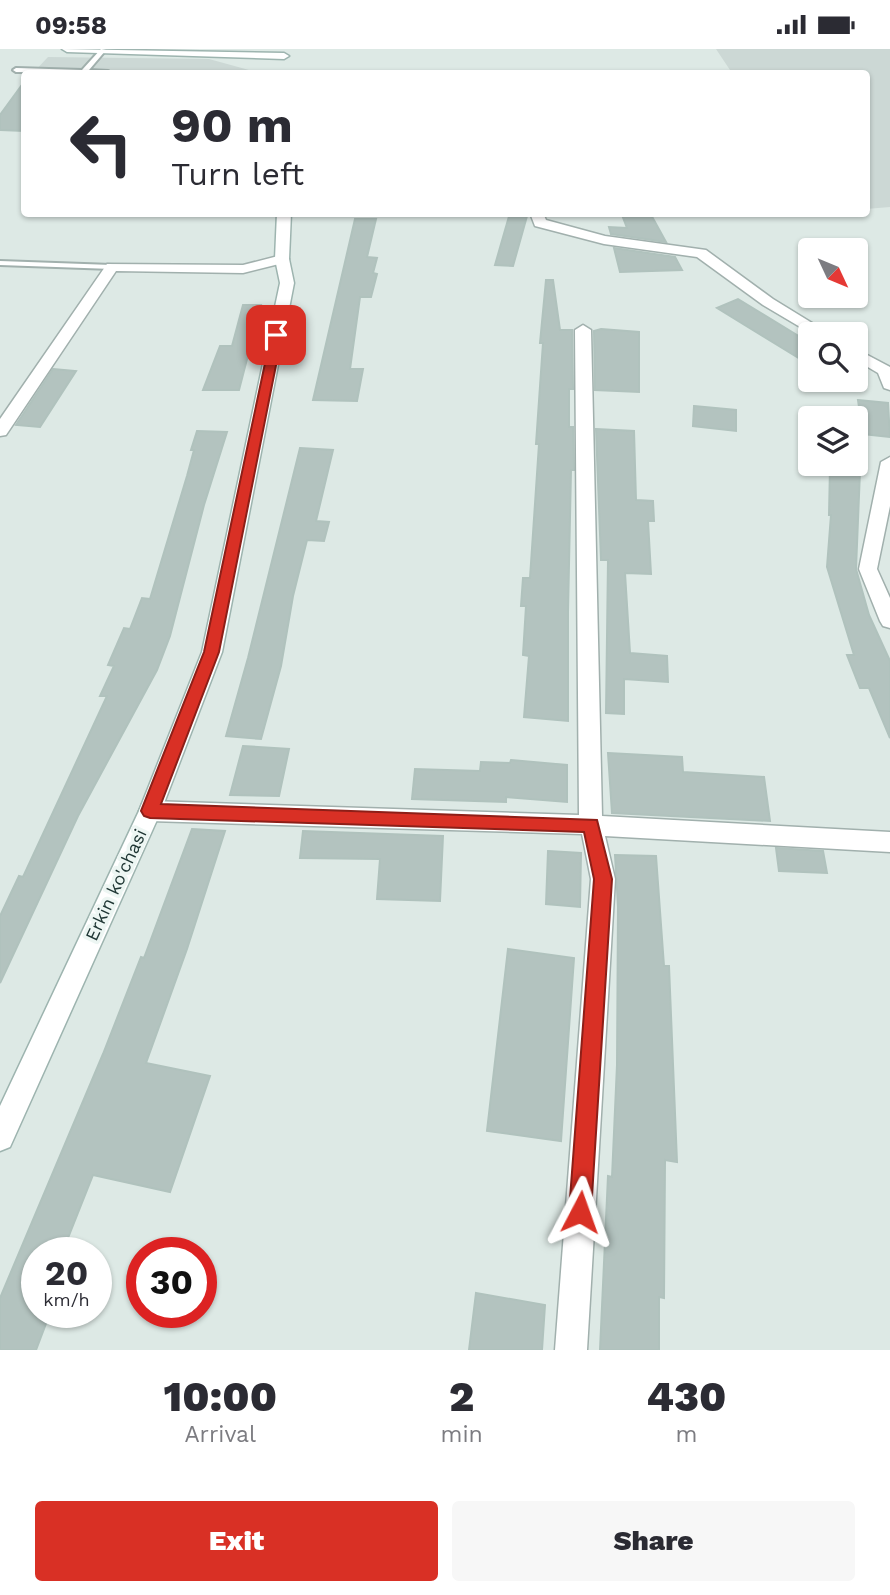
<!DOCTYPE html>
<html lang="en">
<head>
<meta charset="utf-8">
<style>
  body { margin:0; font-family:"Work Sans",sans-serif; background:#f7f7f7; color:#2b2b33; height:100vh; display:flex; flex-direction:column; font-size:26px; white-space:nowrap }
  * { box-sizing:border-box; margin:0 }
  p { font-size:23px; color:#7c7c81 }
  .icon { flex:none; width:38px; height:38px; fill:none; stroke:currentColor; stroke-width:2; stroke-linecap:round; stroke-linejoin:round }
  .map { position:relative; height:1301px; overflow:hidden }
  .sheet { display:flex; flex-direction:column; background:#fff; flex:1 }
  .sheet>* { flex:none }
  .banner { position:absolute; left:21px; top:21px; width:849px; height:147px; border-radius:7px; box-shadow:0 2px 5px #0004; background:#fff; color:#2b2b33; overflow:hidden }
  .needle { width:46px; rotate:134deg }
  .controls { position:absolute; left:798px; top:189px; display:grid; gap:14px }
  .controls a { display:grid; place-items:center; width:70px; height:70px; border-radius:7px; background:#fff; box-shadow:0 2px 5px #0004; font-size:35px }
  .speed { position:absolute; left:21px; top:1188px; display:flex; gap:14px; font-size:35px; font-weight:700; text-align:center }
  .speed>* { display:grid; place-content:center; width:91px; height:91px; border-radius:50%; background:#fff; box-shadow:0 2px 5px #0004; line-height:1 }
  .speed small { font-size:18px; font-weight:400 }
  .speed .limit { border:10px solid #d22; background:#fff; color:#111 }
  .pin { position:absolute; display:grid; place-items:center; width:60px; height:60px; color:#fff; margin:-30px; border-radius:14px; box-shadow:0 4px 10px #0006 }
  .me { position:absolute; width:77px; margin:-38px; rotate:4deg; stroke-linejoin:round; filter:drop-shadow(0 0 5px #0008) }
  .turn { display:flex; align-items:center; gap:24px; height:147px; padding:0 35px; font-size:32px }
  .turn .icon { width:91px; height:91px; stroke-width:2.5 }
  .turn b { display:block; font-size:49px; line-height:60px }
  .eta { display:flex; justify-content:space-evenly; align-items:center; height:119px; text-align:center }
  .eta b { font-size:42px; font-weight:800; line-height:49px }
  .primary-button { display:flex; gap:14px; margin-top:auto; padding:14px 35px }
  .primary-button a { flex:1; height:80px; border-radius:7px; background:#d93025; color:#fff; font-size:28px; font-weight:800; line-height:80px; text-align:center }
  .primary-button a+a { background:#f7f7f7; color:#2b2b33 }
  .status { display:flex; justify-content:space-between; align-items:center; height:49px; padding:0 35px; background:#fff; direction:ltr }
  .status svg { height:19px; fill:currentColor }
  .map>svg:first-child { display:block }
</style>
</head>
<body>
<div class="status"><b>09:58</b><svg viewBox="0 0 49 12"><path d="M0 12V9h3v3zM5 12V6h3v6zM10 12V3h3v9zM15 12V0h3v12zM26 1h20v11H26zM47 4h2v5h-2z"/></svg></div>
<div class="map">
<svg width="890" height="1301" viewBox="0 0 890 1301">
  <rect width="100%" height="100%" fill="#dde9e5"/>
  <path fill="#ccd8d5" d="M716,0h174v158l-24,2v-136h-134z
    M48,8l161,2 40,11 -2,3h-214z"/>
  <path fill="#b3c3bf" stroke="#b0c2bd" stroke-width="2" d="M24,33v49l-24,-1v-15z
    M510,164l17,3 -14,50 -18,-1z
    M650,164l16,29 -55,-8 -2,-7 18,1 -5,-13z
    M355,170h21l-9,38 10,1 -4,15 4,1 -6,23h-11l-10,72h13l-6,32 -44,-1z
    M614,199l61,9 7,13 -62,2z
    M546,231h7l7,50h12l1,59h-4v38h4l1,43h-3l-3,142v109l-44,-4 5,-61 -6,-1 3,-49h-5l2,-28h7l9,-134h-3l7,-101h-3z
    M738,250l72,44v22l-93,-57z
    M243,256h18l-22,85h-36l17,-44h12z
    M601,280l38,3v60l-44,-2 -1,-59z
    M53,320l23,2 -36,56 -24,-2z
    M858,351l30,3 2,34 -27,-3z
    M694,357l42,4v21l-43,-5z
    M596,380l38,2 2,69 17,1 1,20h-6l3,53 -26,-1 5,80 37,3 1,26 -44,-3v35l-18,-1 2,-153h-7z
    M197,382l30,1 -23,73 -34,131 -13,34 -79,146 -78,167v-67l19,-40 4,1 84,-181h-7l14,-30 -6,-1 16,-37 6,1 12,-31 8,1 37,-123 7,-26h-3z
    M300,399l33,2 -17,71 13,1 -5,19 -17,-1 -14,56 -12,70 -20,73 -35,-3 22,-78z
    M830,418l30,4 -4,98 13,46 21,46v77l-21,-50h-9l-13,-33h7l-27,-88 4,-52h-2z
    M243,697l46,3 -10,47 -49,-1z
    M608,704l74,4 1,15 81,5 6,44 -158,-8z
    M511,711l56,5v37l-61,-5v5l-94,-3 3,-30 65,2 1,-9 29,1z
    M192,780l33,2 -38,118 -41,114 64,13 -40,116 -77,-17 -31,78h-25v60h13l-14,37h-36v-52l103,-244 38,-97 3,1z
    M303,782l140,5 -3,65 -63,-2 3,-40 -80,-1z
    M776,799l47,3 4,22 -48,-2z
    M548,802l33,2 -1,54 -34,-3z
    M615,806l41,1 8,110h5l8,196 -12,-2 -1,138 -5,-1v53h-59l8,-174 4,1 5,-112 1,-158z
    M508,900l66,9 -13,183 -74,-10z
    M476,1244l69,12 -3,45h-73z"/>
  <g fill="none" stroke-linecap="round" stroke-linejoin="round">
    <defs>
      <path id="lane" d="M101,0l5,1 -17,20 19,1 3,2 -95,-1 -3,-2 3,-2 66,2z
        M0,212l112,4 4,2 -4,2 -112,-4z"/>
      <path id="street" d="M530,164h13l3,7 59,16 101,14 67,49 57,35h-18l-49,-29 -66,-48 -93,-13 -69,-18z
        M282,206l7,4 -2,3 -44,11 -127,-2 -110,164 -6,1v-17l107,-155 136,1z
        M583,276l8,5 11,486 288,16v20l-285,-16 10,43 -28,471h-32l36,-471 -9,-45 -432,-13 -8,-3 -3,-7 3,-7 8,-3 429,14 -4,-485z
        M856,300l34,18v23l-6,-2 -6,-15 -22,-13z
        M890,408v49l-13,63 13,29v30l-7,-2 -3,-5 -21,-52 22,-107z"/>
      <path id="secondary" d="M62,0l222,4 5,3 -5,3 -217,-7z
        M277,164h14l-2,46 5,24 -72,369 -61,159 -151,336 -10,4v-45l139,-295 63,-159 78,-369 -5,-24z"/>
    </defs>
    <use href="#lane" stroke="#a1b0ad" stroke-width="4"/>
    <use href="#street" stroke="#a1b0ad" stroke-width="3"/>
    <use href="#secondary" stroke="#9db4af" stroke-width="3"/>
    <use href="#lane" fill="#fff" fill-rule="evenodd"/>
    <use href="#street" fill="#fff" fill-rule="evenodd"/>
    <use href="#secondary" fill="#fff" fill-rule="evenodd"/>
  </g>
  <path fill="#d93025" stroke="#8d1f18" stroke-width="2" d="M276,283l6,3 -63,317 -58,152 436,16 15,59 -21,333 -3,7 -8,4 -8,-4 -3,-7 25,-333 -10,-47 -434,-14 -6,-2 -3,-5 63,-159 67,-317z"/>
  <g text-anchor="middle" stroke-width="7" stroke-linejoin="round" paint-order="stroke">
    <g font-size="18" fill="#203735" stroke="#edf6f3">
      <text transform="translate(116 836) rotate(-65)" y="6">Erkin ko'chasi</text>
    </g>
  </g>
</svg>
<div class="controls">
<a><svg class="needle" viewBox="-14 -14 28 28"><path d="M0-13l5 13h-10z" fill="#e53935"/><path d="M0 13l5-13h-10z" fill="#7c7c81"/></svg></a>
<a><svg class="icon" aria-label="search" viewBox="0 0 24 24"><circle cx="10" cy="10" r="6"/><path d="M15 15l6 6"/></svg></a>
<a><svg class="icon" aria-label="layers" viewBox="0 0 24 24"><path d="M12 4l9 5-9 5-9-5zM3 14l9 5 9-5"/></svg></a>
</div>
<div class="speed"><div>20<small>km/h</small></div><div class="limit">30</div></div>
<div class="pin" style="left:276px;top:286px;background:#d93025"><svg class="icon" aria-label="arrive" viewBox="0 0 24 24"><path d="M6 21V4h12l-3 4 3 4H6"/></svg></div>
<svg class="me" style="left:580px;top:1163px" viewBox="-20 -20 40 40"><path d="M0-17L14 15 0 8-14 15z" fill="#d93025" stroke="#fff" stroke-width="4"/></svg>
<div class="banner">
<div class="turn"><svg class="icon" aria-label="left" viewBox="0 0 24 24"><path d="M17 20v-9H6M10 6l-5 5 5 5"/></svg><div><b>90 m</b>Turn left</div></div>
</div>
</div>
<section class="sheet">
<div class="eta">
<div><b>10:00</b><p>Arrival</p></div>
<div><b>2</b><p>min</p></div>
<div><b>430</b><p>m</p></div>
</div>
<div class="primary-button"><a>Exit</a><a>Share</a></div>
</section>
</body>
</html>
